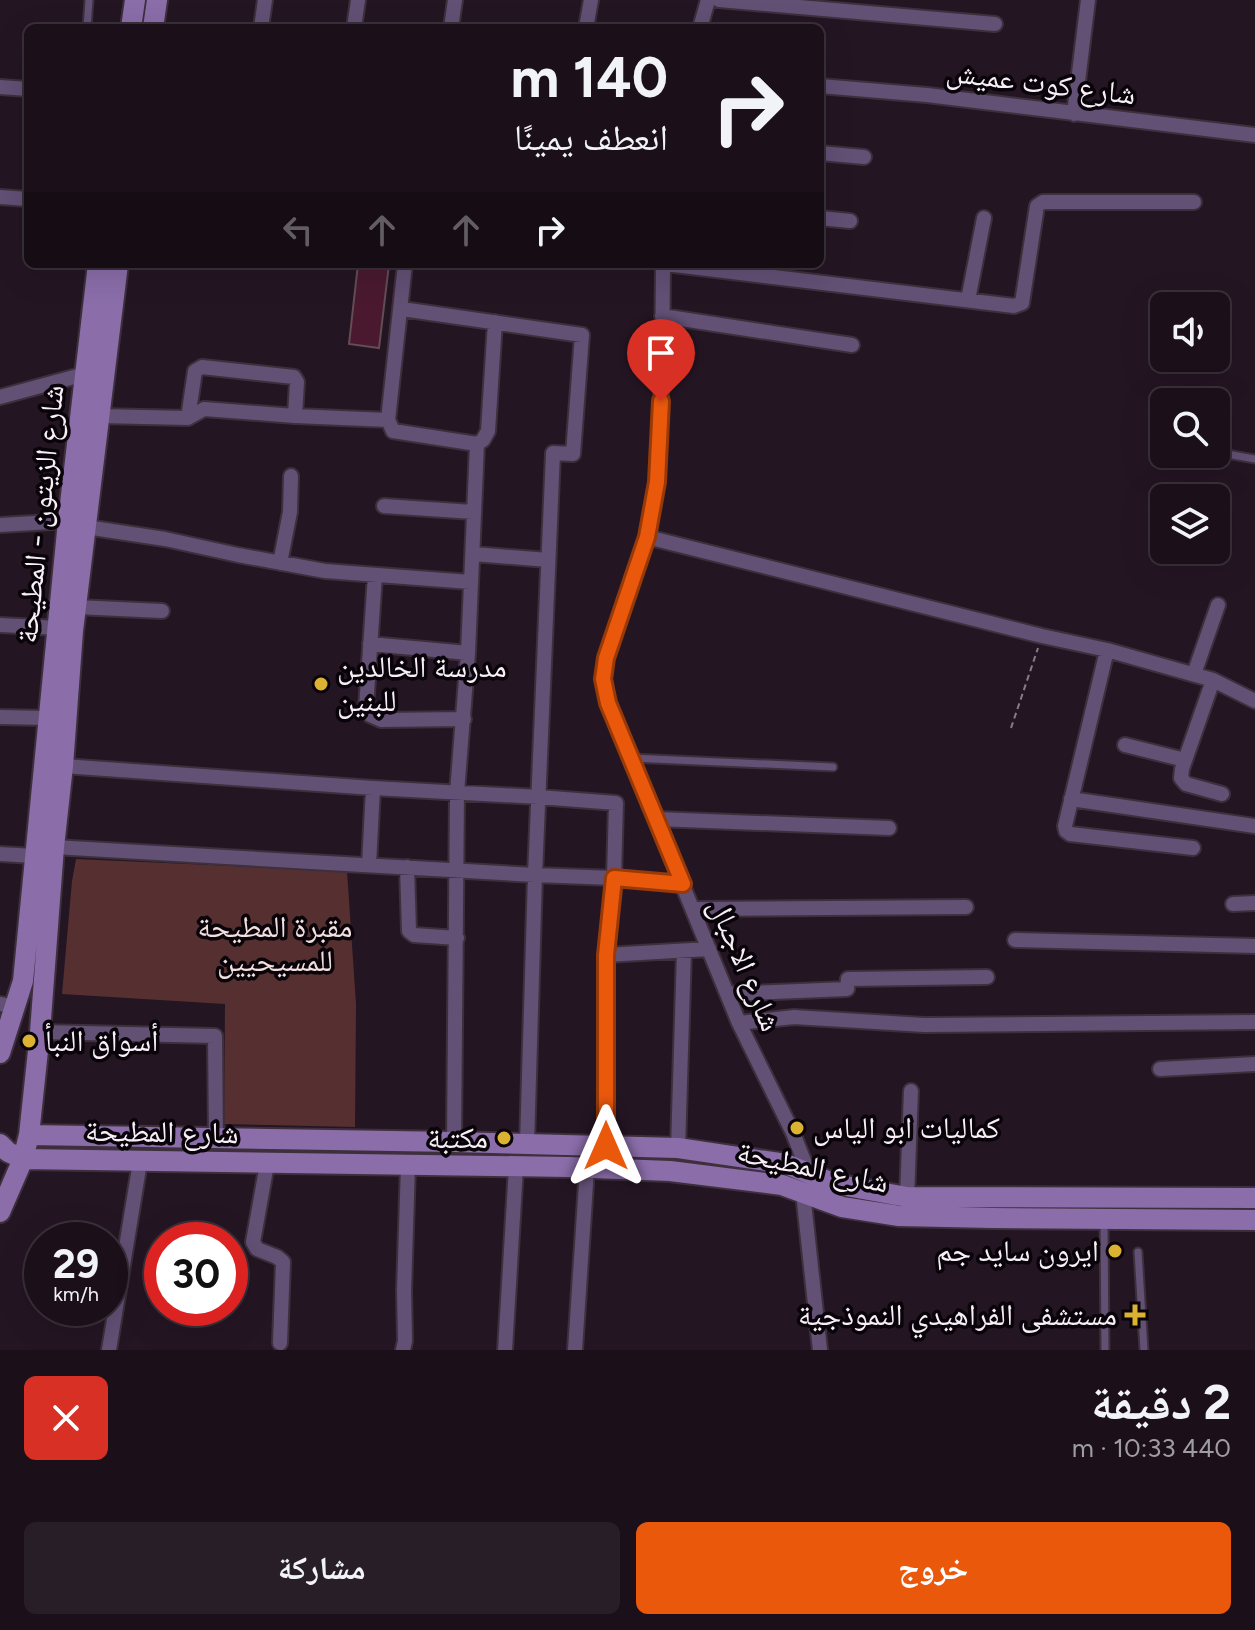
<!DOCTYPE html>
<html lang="ar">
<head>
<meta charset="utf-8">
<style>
  body { margin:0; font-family:Figtree,"Noto Naskh Arabic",sans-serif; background:#281e27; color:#f1f3f6; direction:rtl; height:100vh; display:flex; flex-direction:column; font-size:30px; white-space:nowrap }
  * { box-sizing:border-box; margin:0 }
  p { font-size:26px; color:#a09da2 }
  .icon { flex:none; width:44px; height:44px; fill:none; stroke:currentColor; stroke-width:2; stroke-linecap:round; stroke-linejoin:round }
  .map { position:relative; height:1350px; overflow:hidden; direction:ltr }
  .drawer { display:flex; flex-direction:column; background:#1b101a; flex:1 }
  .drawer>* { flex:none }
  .top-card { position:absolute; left:24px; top:24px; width:800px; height:244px; border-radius:12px; box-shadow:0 8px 32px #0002,0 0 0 2px #393039; direction:rtl; background:#1b101a; color:#f1f3f6; overflow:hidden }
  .fabs { position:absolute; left:1150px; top:292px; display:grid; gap:16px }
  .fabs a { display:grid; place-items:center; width:80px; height:80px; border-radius:12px; background:#1b101a; box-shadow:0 8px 32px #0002,0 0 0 2px #393039; font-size:40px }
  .speed { position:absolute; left:24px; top:1222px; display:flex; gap:16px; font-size:40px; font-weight:700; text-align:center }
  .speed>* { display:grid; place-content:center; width:104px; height:104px; border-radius:50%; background:#1b101a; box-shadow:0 8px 32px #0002,0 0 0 2px #393039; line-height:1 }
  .speed small { font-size:20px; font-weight:400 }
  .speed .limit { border:12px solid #d22; background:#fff; color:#111 }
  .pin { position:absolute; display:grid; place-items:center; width:68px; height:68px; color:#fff; margin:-82px -34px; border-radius:50% 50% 50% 0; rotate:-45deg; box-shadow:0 0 8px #0007 }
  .pin .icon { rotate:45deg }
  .me { position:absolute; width:88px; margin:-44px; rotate:0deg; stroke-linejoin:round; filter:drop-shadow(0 0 6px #0008) }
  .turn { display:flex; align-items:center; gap:28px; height:168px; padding:0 24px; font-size:36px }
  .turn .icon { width:104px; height:104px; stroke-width:2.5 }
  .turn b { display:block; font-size:56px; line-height:68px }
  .lanes { display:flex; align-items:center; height:76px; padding:0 24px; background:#0003; justify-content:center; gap:40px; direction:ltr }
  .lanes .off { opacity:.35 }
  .round { display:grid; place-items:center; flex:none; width:84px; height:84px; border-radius:12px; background:#281e27 }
  .summary { display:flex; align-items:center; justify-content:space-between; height:136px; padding:0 24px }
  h1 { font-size:48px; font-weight:700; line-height:60px }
  .button { display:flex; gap:16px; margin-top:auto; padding:16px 24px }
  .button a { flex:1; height:92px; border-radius:12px; background:#ea580c; color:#fff; font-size:32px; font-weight:700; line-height:92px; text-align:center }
  .button a+a { background:#281e27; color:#f1f3f6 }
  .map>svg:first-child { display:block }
</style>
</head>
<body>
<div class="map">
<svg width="1255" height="1350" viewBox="0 0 1255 1350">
  <rect width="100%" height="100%" fill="#241522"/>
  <path fill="#563031" d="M76,859l271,12 9,133 -1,123 -131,-3 1,-120 -163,-10 10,-113z"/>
  <path fill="#4a1930" stroke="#634d55" stroke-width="2" d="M358,264h31l-10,84 -30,-4z"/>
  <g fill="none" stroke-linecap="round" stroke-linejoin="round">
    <defs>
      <path id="lane" d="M87,28l2,-28
        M1216,452l39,7
        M631,758l202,9
        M1104,1221l1,129
        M1138,1252l6,98"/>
      <path id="street" d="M719,0l276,24
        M261,28l4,-28
        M354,28l4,-28
        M451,28l4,-28
        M586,28l5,-28
        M700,28l8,-28
        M820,86l107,9 328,40
        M0,87l28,2
        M1074,114l14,-114
        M820,153l44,4
        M0,197l28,2
        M820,218l30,3
        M405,264l-17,156 5,11 84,13
        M663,264l-1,110 -5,108 -10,55 -41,121 -3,21 5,24 131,320 54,110 15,38
        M666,264l348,42 8,-3 15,-97 6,-4h151
        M968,300l16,-82
        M402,309l180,26 -9,119 -20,-1 -18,422 -8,269
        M662,316l190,29
        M0,397l85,-23
        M99,416l89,2 16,-9 91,7 93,4
        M188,418l7,-47 7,-4 92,10 3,5 -2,34
        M384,506l89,6
        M0,525l68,-4
        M86,527l79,12 73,16 87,16 145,11
        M647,537l395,99 65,14 106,30 42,21
        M473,554l75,6
        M280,563l10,-51 1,-36
        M375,575l-9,133 4,7 11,5 83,-1
        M76,607l86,4
        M0,625l58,3
        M370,644l98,9
        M1107,650l-42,176 1,5 4,3 123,14
        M1194,674l24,-69
        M1213,680l-31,89 -1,9 5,6 36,10
        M0,717l48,1
        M1125,745l60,15
        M63,766l310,22 166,9 77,6 -2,75 -8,77v191
        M1071,799l184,27
        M657,819l232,9
        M54,847l481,28 79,3 69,6
        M0,854l34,2
        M369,865l4,-77
        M407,867l2,64 5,4 43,3
        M1233,904l22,-1
        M694,909l272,-2
        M1015,940l240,6
        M606,955l103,-6
        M728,994l119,-5 1,-10 139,-2
        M0,1004l16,3
        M739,1023l55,-6 130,8 331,-3
        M40,1032l175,4 1,103
        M1160,1069l95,-5
        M454,1142l3,-349 11,-140 9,-209 6,-4 5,-9 7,-109
        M678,1148l6,-197
        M267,1164l-14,78 4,7 20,8 6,5 -3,81
        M803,1193l17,157
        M907,1197l4,-106
        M109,1350l31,-188
        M403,1350l2,-9 -1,-51 4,-125
        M505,1350l11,-183
        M575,1350l12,-182"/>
      <path id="secondary" d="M131,28l4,-28
        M153,28l4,-28
        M0,1053l23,-72 45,-460 30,-257
        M29,1135l425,7 224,6 108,16 49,20 72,13 348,1
        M0,1144l8,8 15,7 545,8 102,4 112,14 60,22 57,9 92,2 264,2
        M0,1212l23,-53 6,-24 11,-103 14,-185 9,-81 10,-135 45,-367"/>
    </defs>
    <use href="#lane" stroke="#3d2f3c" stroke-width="11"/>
    <use href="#street" stroke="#3d2f3c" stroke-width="18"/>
    <use href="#secondary" stroke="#3d2f3c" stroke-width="24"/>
    <path stroke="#887b86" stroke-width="2" stroke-dasharray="6 4" stroke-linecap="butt" d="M1011,728l27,-80"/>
    <use href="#lane" stroke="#625075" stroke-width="7"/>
    <use href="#street" stroke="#625075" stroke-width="14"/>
    <use href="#secondary" stroke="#8a6da9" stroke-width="20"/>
  </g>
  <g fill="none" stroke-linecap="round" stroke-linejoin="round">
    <defs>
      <path id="route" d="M606,1146v-191l8,-77 69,6 -75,-181 -5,-24 3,-21 41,-121 10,-55 4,-81"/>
    </defs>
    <use href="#route" stroke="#983908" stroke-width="20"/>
    <use href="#route" stroke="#ea580c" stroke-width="14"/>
  </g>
  <g fill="#dcb233" stroke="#090409" stroke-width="3">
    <circle cx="321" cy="684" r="8"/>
    <circle cx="29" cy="1041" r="8"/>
    <circle cx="797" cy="1128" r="8"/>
    <circle cx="504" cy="1138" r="8"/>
    <circle cx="1115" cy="1251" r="8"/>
    <path d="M1131 1303h8v8h8v8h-8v8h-8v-8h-8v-8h8z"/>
  </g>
  <g text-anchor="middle" stroke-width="7" stroke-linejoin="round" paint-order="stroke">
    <g font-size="30" fill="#f8eef7" stroke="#090409">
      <text transform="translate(1041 83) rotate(7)" y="10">شارع كوت عميش</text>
      <text transform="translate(40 514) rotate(-84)" y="10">شارع الزيتون - المطيحة</text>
      <text transform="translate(745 965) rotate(67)" y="10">شارع الاجبال</text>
      <text transform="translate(162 1132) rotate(1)" y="10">شارع المطيحة</text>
      <text transform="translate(813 1167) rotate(12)" y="10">شارع المطيحة</text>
    </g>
    <g font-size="30" fill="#f8eef7" stroke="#090409" text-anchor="start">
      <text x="337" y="677">مدرسة الخالدين<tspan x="337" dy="34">للبنين</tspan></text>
      <text x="45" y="1051">أسواق النبأ</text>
      <text x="813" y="1138">كماليات ابو الياس</text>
      <text x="488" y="1148" text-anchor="end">مكتبة</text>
      <text x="1099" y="1261" text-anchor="end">ايرون سايد جم</text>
      <text x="1117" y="1325" text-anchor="end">مستشفى الفراهيدي النموذجية</text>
    </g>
    <g font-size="30" fill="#f3dfdf" stroke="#090409">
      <text x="275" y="937">مقبرة المطيحة<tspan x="275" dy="34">للمسيحيين</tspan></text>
    </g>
  </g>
</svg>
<div class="fabs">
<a><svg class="icon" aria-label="sound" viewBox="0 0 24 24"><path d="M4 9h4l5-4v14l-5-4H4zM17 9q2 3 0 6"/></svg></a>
<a><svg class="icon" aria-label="search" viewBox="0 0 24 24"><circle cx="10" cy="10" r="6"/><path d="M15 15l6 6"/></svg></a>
<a><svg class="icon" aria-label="layers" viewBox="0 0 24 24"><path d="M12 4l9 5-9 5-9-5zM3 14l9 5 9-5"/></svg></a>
</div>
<div class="speed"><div>29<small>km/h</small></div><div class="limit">30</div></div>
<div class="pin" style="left:661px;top:401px;background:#d93025"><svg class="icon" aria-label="arrive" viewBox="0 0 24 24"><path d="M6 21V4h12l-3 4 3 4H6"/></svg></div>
<svg class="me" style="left:606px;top:1146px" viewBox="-20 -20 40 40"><path d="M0-17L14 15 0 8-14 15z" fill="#ea580c" stroke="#fff" stroke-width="4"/></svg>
<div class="top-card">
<div class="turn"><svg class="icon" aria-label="right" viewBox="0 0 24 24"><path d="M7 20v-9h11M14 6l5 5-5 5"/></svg><div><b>140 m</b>انعطف يمينًا</div></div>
<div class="lanes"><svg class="icon off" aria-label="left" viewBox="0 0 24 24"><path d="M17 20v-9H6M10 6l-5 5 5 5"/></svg><svg class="icon off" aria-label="ahead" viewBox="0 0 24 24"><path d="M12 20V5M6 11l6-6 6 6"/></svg><svg class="icon off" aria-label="ahead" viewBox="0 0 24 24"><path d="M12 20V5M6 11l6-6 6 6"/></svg><svg class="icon" aria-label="right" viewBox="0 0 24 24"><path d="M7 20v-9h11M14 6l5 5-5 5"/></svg></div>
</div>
</div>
<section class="drawer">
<div class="summary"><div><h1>2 دقيقة</h1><p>440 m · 10:33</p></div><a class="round" style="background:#d93025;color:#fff"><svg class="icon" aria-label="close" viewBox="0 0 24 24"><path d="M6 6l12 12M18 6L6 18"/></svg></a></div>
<div class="button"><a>خروج</a><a>مشاركة</a></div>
</section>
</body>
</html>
